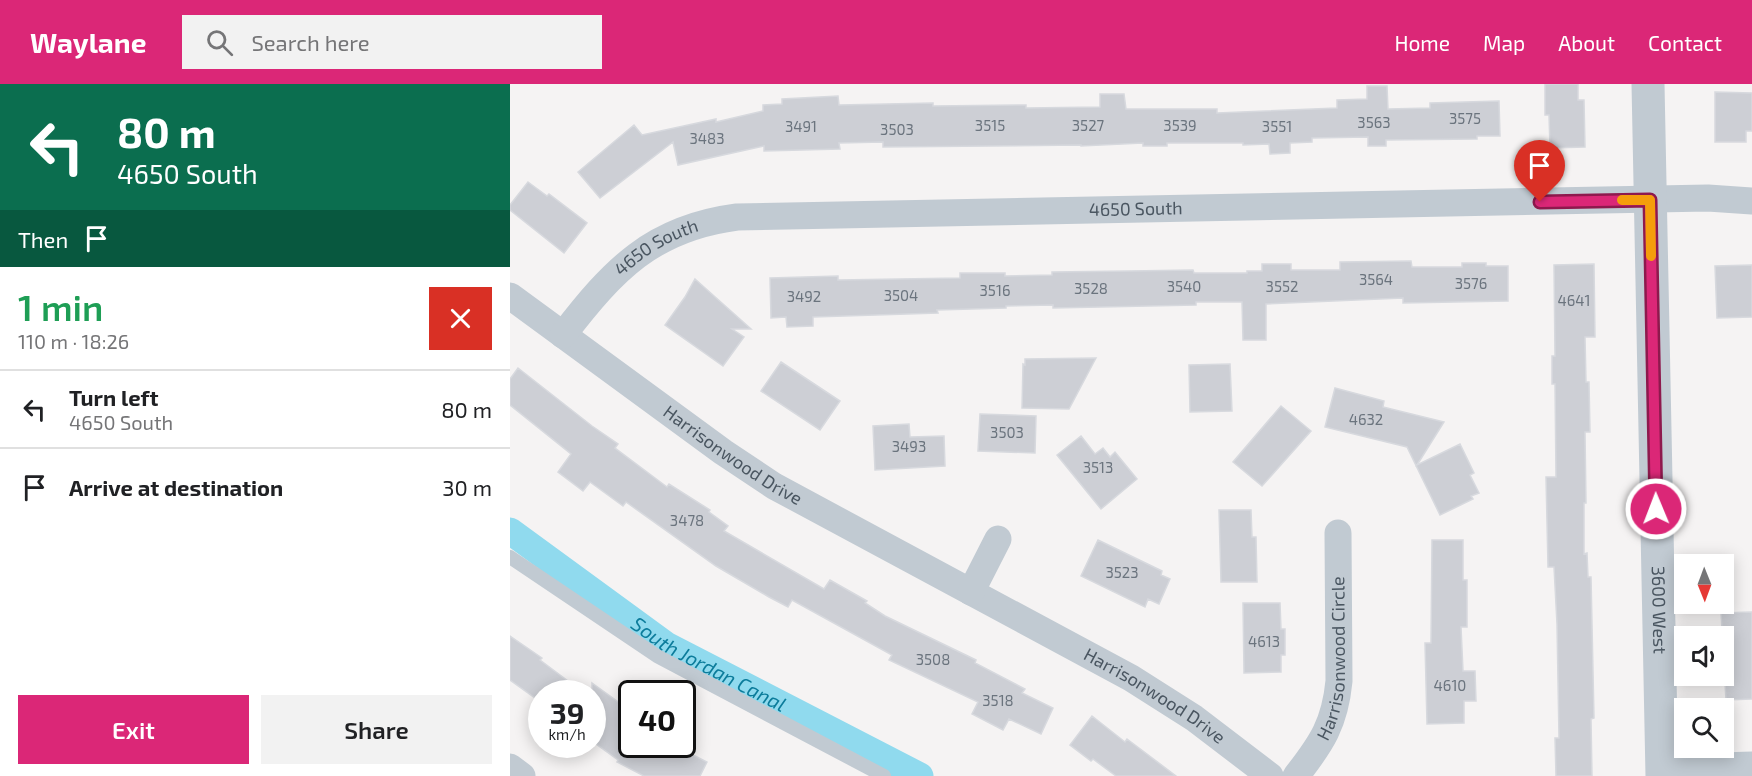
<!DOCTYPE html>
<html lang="en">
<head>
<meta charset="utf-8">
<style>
  body { margin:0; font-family:"Exo 2",sans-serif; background:#f2f2f2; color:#202124; height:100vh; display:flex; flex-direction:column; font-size:22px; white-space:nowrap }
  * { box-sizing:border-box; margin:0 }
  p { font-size:20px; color:#757577 }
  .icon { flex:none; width:33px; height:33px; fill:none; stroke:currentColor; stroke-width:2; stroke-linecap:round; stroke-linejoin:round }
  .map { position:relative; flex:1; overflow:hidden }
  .side { display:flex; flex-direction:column; background:#fff; width:510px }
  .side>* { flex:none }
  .guide { background:#0b6e4f; color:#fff; overflow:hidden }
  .needle { width:39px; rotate:179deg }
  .tools { position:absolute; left:1164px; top:470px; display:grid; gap:12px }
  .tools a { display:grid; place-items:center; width:60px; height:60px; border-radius:0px; background:#fff; box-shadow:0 3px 15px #0003; font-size:30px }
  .speed { position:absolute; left:18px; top:596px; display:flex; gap:12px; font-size:30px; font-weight:700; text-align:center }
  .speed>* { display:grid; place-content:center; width:78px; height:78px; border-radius:50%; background:#fff; box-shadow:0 3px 15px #0003; line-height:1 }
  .speed small { font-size:15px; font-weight:400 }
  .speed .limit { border:3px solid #111; border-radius:9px; background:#fff; color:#111 }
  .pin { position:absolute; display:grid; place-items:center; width:51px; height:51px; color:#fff; margin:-62px -26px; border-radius:50% 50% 50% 0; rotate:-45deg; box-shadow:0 0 6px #0007 }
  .pin .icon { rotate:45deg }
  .me { position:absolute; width:66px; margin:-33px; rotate:359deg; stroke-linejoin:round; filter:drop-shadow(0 0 4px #0008) }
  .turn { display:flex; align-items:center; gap:21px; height:126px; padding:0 18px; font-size:27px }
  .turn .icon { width:78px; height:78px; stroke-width:2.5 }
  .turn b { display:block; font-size:42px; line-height:51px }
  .then { display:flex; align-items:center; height:57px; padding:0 18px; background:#0003; gap:12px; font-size:22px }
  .round { display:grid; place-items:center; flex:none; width:63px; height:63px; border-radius:0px; background:#f2f2f2 }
  .headline { display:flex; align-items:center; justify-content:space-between; height:102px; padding:0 18px }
  h1 { font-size:36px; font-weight:600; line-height:45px; color:#1e9e55 }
  .primary-button { display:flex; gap:12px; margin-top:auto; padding:12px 18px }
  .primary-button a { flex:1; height:69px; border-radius:0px; background:#db2777; color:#fff; font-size:24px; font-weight:600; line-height:69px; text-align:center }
  .primary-button a+a { background:#f2f2f2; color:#202124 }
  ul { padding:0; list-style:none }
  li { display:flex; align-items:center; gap:18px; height:78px; padding:0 18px; border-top:2px solid #e0e0e0 }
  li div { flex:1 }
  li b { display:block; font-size:22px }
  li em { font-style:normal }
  header { display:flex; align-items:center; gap:36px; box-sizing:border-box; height:84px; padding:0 30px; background:#db2777; color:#fff }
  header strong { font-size:28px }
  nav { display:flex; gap:33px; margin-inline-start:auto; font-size:21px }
  .search { width:420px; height:54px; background:#f2f2f2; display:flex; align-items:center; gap:15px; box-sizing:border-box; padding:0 21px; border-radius:0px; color:#757577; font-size:22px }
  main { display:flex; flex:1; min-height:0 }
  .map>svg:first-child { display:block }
</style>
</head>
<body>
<header>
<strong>Waylane</strong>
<div class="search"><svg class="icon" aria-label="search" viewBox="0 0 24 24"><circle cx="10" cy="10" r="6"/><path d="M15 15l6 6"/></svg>Search here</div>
<nav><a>Home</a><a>Map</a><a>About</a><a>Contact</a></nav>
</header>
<main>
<section class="side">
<div class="guide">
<div class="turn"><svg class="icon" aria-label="left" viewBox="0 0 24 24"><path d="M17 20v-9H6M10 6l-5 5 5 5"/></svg><div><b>80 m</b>4650 South</div></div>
<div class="then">Then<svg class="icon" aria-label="arrive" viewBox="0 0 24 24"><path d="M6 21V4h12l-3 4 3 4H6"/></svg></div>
</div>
<div class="headline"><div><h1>1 min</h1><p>110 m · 18:26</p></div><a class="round" style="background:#d93025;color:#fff"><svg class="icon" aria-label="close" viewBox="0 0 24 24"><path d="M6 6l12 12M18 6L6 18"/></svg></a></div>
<ul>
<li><svg class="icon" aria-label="left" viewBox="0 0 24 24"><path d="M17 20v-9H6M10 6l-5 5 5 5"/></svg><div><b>Turn left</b><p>4650 South</p></div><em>80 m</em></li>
<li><svg class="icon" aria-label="arrive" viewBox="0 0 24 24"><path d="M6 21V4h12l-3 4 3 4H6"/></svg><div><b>Arrive at destination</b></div><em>30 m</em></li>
</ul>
<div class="primary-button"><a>Exit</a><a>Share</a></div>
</section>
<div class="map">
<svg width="1242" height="692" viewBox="0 0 1242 692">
  <rect width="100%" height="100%" fill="#f5f3f3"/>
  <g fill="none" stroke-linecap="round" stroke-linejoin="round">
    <path stroke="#90daee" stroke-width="27" id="s1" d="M0,447l156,114 254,131"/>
  </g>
  <path fill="#cdcfd5" stroke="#d7d9de" stroke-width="1.5" d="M1035,0h33v16h6l1,47 -35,1 -1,-33h-4z
    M857,2h20l1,23 42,-1v-5l69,-2 1,35h-23v3l-91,1v6h-18v-9l-56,1v4l-22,1v10l-20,1 -1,-10 -26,1v-2h-76v3h-24v-3l-62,3v-1l-198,2v-5l-44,1 1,6 -76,2v-5l-86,19 -5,-23 -73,56 -22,-26 56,-47 8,10 74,-16v3l47,-11v-6l19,-1v-5l56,-3 1,9 94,-2v3l93,-1v3l74,-1v-13h24l2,15h91v4l120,-5v-8l30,-1z
    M1205,8l37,1v38h-6v11h-31z
    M18,98l19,14 2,-2 38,29 -23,30 -54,-43v-5z
    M901,177l1,6h50v-4h24v3h22v35l-105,2v-5l-137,6v36h-23l-1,-38h-46v3l-143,3v-3l-47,1v2l-69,2 1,3 -125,4v9l-26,1 -1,-10 -15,1 -1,-40 68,-2v4l122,-2v-5h45v3l47,-1v-3l77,-1 64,-1 1,3h53v-2h15v-7h29v6h49v-8z
    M1084,180l1,73h-10l1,45h3l1,50h-5l1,71h-2v51l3,-1 1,24h3l3,141 -3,1 1,57h-36l-1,-38h4l-2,-114 -3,-57h-6l-2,-90h10l-1,-93h-3v-28h3l-1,-91z
    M1242,181v52l-35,1 -2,-52z
    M185,195l56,50h-19l12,8 -21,29 -58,-41 20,-28z
    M586,274l-27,51 -47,-1 1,-44 2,1v-6z
    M271,278l59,39 -20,29 -59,-39z
    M720,280l2,47 -42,1 -1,-47z
    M8,284l74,58 26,18 -3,4 52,39 2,-3 41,26 -1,2 19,14 -4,5 100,58 6,-9 37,21 -2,2 20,13 91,44 -1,3 50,26 -3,4 31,15 -12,26 -32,-15 -6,11 -31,-16 6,-12 -89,-42 3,-5 -100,-55 -4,7 -19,-10 -53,-31 -90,-64 -3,4 -33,-24 -7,9 -25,-19 13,-18 -61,-49v-26z
    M825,304l49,13 -1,6 61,15 -27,43 43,-21 14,29 -4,2 9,18 -8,3 2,3 -33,16 -33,-68 -82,-20z
    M771,322l30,25 -49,55 -29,-24z
    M470,330l56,2 -1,37 -57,-2z
    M399,340l1,13 34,-1 1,30 -70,4 -2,-44z
    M571,352l14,18 8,-6 7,9 5,-5 22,27 -36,30 -44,-54z
    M709,426h32l1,27h4l1,45h-36z
    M588,456l64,31 -1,4 9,4 -11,25 -11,-5 -3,8 -64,-31z
    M922,456h31v40h4v47h-6l2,44h12l1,30h-12v22l-37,1 -2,-81h6z
    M733,519h37l1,26h4v26h-4v17l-37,1z
    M1242,528v87l-26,1 -5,-87z
    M0,552l32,22 -2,2 44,33h-42v10l-32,-23z
    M82,599l40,29v32h40l35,18 -7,14h-56l-27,-14 1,-2 -26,-19z
    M582,632l33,26 2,-3 49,37h-60l-23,-17 -2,2 -21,-16z"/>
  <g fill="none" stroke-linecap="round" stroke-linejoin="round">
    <path stroke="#c1cad2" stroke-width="14" d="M0,473l147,99 227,120"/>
    <g stroke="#c1cad2" stroke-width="27">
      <path id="s2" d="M0,212l213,156 51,34 357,192 63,40 76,58"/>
      <path id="s3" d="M53,251c50,-65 89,-107 174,-118l971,-19 44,3"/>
      <path d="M461,508l27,-53"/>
      <path d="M0,683l12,9"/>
      <path d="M1151,684l91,-3"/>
      <path id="s4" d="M786,692c26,-33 39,-53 43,-95l-1,-148"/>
    </g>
    <path stroke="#c1cad2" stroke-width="33" id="s5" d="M1138,0l14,692"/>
  </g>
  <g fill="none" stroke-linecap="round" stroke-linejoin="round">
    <defs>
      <path id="route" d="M1030,118l110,-2 6,309"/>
    </defs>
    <use href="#route" stroke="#8e194d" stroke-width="15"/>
    <use href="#route" stroke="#db2777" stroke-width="10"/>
    <path stroke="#f59e0b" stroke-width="10" d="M1112,116h28l1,56"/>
  </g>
  <g text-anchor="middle" stroke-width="6" stroke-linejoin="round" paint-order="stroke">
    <g font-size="15" fill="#6b747e">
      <text x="955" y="40">3575</text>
      <text x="864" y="44">3563</text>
      <text x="480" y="47">3515</text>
      <text x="578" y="47">3527</text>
      <text x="670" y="47">3539</text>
      <text x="291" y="48">3491</text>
      <text x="767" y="48">3551</text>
      <text x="387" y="51">3503</text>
      <text x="197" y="60">3483</text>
      <text x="866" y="201">3564</text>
      <text x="961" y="205">3576</text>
      <text x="674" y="208">3540</text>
      <text x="772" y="208">3552</text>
      <text x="581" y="210">3528</text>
      <text x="485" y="212">3516</text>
      <text x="391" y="217">3504</text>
      <text x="294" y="218">3492</text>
      <text x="1064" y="222">4641</text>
      <text x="856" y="341">4632</text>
      <text x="497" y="354">3503</text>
      <text x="399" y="368">3493</text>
      <text x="588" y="389">3513</text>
      <text x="177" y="442">3478</text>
      <text x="612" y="494">3523</text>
      <text x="754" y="563">4613</text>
      <text x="423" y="581">3508</text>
      <text x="940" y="607">4610</text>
      <text x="488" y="622">3518</text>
    </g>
    <g font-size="18" fill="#4a5661" stroke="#fff">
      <text dy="6" stroke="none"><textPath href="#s3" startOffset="616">4650 South</textPath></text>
      <text dy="6" stroke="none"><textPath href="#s3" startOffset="130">4650 South</textPath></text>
      <text dy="6" stroke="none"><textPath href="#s2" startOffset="274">Harrisonwood Drive</textPath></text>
      <text dy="6" stroke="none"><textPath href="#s5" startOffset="526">3600 West</textPath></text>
      <text dy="6" stroke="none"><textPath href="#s4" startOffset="128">Harrisonwood Circle</textPath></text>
      <text dy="6" stroke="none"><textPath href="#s2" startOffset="760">Harrisonwood Drive</textPath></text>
    </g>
    <g font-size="20" font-style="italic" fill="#0c7c9b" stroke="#fff">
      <text dy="7" stroke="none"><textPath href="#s1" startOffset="240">South Jordan Canal</textPath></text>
    </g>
  </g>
</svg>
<div class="tools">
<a><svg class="needle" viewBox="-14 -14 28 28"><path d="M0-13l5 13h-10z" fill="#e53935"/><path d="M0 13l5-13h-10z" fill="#757577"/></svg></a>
<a><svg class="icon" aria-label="sound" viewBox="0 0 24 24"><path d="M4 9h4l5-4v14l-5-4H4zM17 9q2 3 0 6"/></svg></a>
<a><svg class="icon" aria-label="search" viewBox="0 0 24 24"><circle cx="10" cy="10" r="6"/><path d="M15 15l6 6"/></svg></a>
</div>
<div class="speed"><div>39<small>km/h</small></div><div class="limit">40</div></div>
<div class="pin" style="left:1030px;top:118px;background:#d93025"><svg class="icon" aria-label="arrive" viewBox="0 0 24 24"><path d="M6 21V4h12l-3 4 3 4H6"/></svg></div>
<svg class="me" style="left:1146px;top:425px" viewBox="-20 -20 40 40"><circle r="17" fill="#db2777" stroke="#fff" stroke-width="3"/><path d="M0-11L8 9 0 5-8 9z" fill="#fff"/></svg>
</div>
</main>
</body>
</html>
